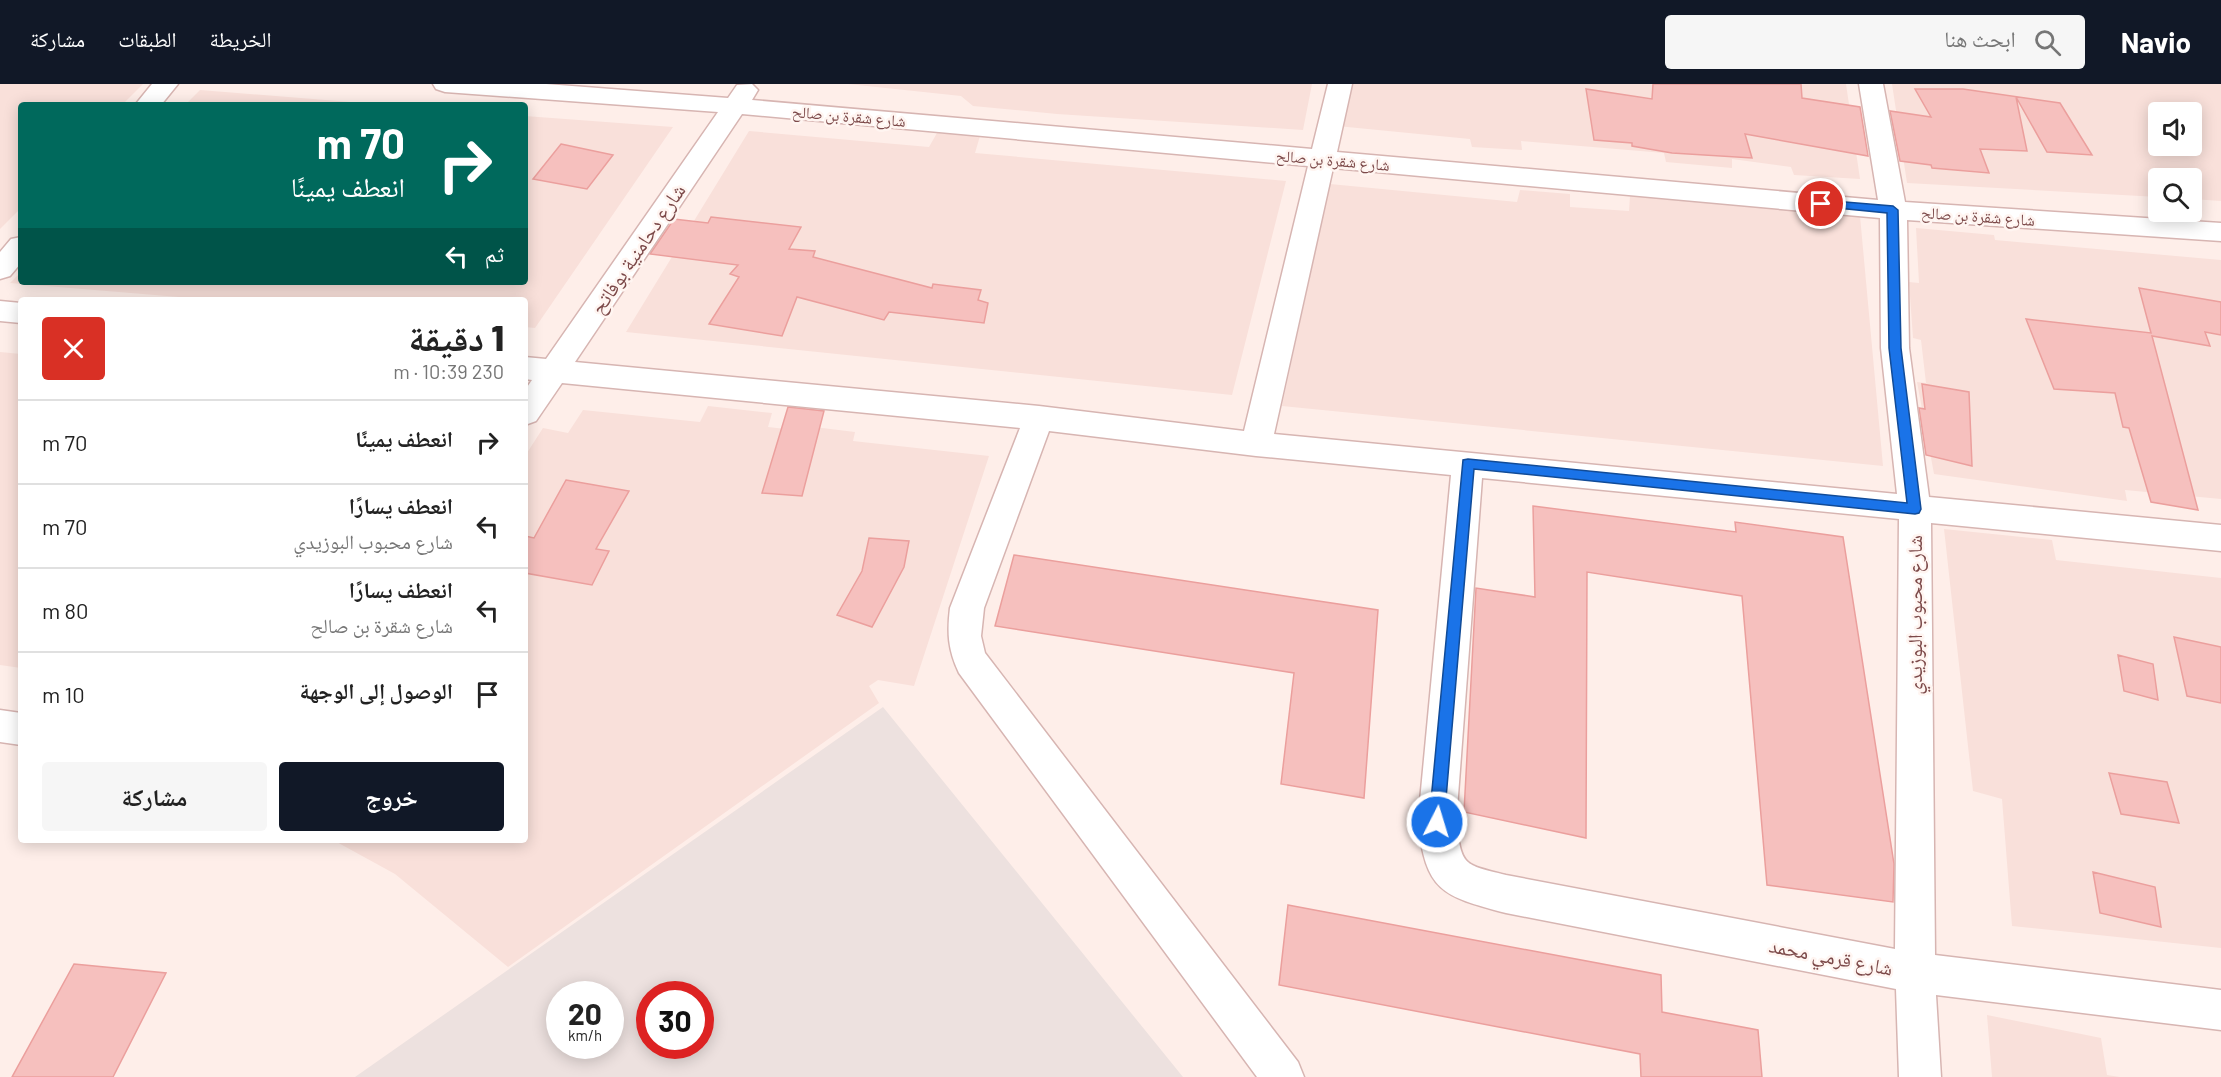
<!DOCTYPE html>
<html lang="ar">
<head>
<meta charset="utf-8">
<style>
  body { margin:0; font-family:Barlow,"Noto Naskh Arabic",sans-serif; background:#f6f6f6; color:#222; direction:rtl; height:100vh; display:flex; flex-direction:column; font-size:22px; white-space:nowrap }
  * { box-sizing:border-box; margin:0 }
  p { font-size:20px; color:#767676 }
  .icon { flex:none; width:33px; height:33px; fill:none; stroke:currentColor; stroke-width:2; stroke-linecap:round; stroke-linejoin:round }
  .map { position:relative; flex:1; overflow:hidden; direction:ltr }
  .drawer { position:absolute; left:18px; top:213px; width:510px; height:546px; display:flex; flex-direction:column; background:#fff; border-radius:6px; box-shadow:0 3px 15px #0003; direction:rtl }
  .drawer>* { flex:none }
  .guide { position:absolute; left:18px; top:18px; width:510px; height:183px; border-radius:6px; box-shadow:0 3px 15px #0003; direction:rtl; background:#00695c; color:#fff; overflow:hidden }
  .controls { position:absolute; left:2148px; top:18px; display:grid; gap:12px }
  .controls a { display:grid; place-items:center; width:54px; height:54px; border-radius:6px; background:#fff; box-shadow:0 3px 15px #0003; font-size:30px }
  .speed { position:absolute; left:546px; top:897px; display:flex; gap:12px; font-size:30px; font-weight:700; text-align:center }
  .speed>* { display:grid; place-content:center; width:78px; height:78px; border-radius:50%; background:#fff; box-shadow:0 3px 15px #0003; line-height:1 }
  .speed small { font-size:15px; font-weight:400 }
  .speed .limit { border:9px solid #d22; background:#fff; color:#111 }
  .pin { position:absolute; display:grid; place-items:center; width:51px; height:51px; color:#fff; margin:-26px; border:3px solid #fff; border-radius:50%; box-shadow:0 2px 6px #0007 }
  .me { position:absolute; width:66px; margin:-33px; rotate:5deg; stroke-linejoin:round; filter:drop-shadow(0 0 4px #0008) }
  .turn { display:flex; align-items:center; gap:21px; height:126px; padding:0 24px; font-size:27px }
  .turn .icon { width:78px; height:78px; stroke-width:2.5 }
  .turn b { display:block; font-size:42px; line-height:51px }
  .then { display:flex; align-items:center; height:57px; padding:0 24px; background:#0003; gap:12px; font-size:22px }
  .round { display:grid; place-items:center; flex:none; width:63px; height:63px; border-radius:6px; background:#f6f6f6 }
  .head { display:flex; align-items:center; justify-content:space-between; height:102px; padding:0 24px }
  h1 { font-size:36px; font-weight:800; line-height:45px }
  .primary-button { display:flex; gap:12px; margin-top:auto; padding:12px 24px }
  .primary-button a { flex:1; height:69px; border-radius:6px; background:#111827; color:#fff; font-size:24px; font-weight:800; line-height:69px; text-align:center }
  .primary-button a+a { background:#f6f6f6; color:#222 }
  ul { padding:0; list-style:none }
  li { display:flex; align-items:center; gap:18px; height:84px; padding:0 24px; border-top:2px solid #e0e0e0 }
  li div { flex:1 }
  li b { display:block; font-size:22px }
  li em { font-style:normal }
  header { display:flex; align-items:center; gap:36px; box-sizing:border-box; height:84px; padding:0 30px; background:#111827; color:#fff }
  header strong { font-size:28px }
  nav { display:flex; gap:33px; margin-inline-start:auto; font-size:21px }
  .search { width:420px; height:54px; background:#f6f6f6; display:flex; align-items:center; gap:15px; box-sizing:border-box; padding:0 21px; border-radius:6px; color:#767676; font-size:22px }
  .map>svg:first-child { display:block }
</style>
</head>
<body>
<header>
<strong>Navio</strong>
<div class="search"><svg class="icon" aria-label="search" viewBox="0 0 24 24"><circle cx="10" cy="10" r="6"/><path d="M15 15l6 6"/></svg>ابحث هنا</div>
<nav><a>الخريطة</a><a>الطبقات</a><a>مشاركة</a></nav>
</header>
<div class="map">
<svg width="2221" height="993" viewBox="0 0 2221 993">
  <rect width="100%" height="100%" fill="#feeee9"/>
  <path fill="#f9e0da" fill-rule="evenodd" d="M0,0h143l-21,21h-101v103l-21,21z
    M848,0h464l-9,46 -246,-16 -84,-8 -12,-10z
    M1350,0h496l14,95 -66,-4 -3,-8 -59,-8v9l-66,-6 -2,-9 -143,-12 1,9 -50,-3 -2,-8 -133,-13z
    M1892,0h329v117l-29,-2v-21h-34v19l-251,-14zM2158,28h34v34h-34z
    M200,6l188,15h-203z
    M525,32l148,11 -138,201 -10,-1v-27h-310l-205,-17 11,-11v10h504z
    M749,47l180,16 8,-14 43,3 -5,17 311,28 -54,214 -606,-63z
    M1330,100l187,18 3,-12 50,4v13l59,4 1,-15 230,20 23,250 -601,-60z
    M1916,144l78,7 1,5 226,20v239l-96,-9 2,11 -193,-27 -17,-92 9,1 -5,-43 -8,-2 -4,-56 10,1z
    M0,268l21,2v314l-21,-3z
    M708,322l64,7 -4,14 44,5 2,-5 41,5 -2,9 136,15 -75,230 -36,-6 -9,6 10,17 -371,264 -113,-93 -62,-34h192v-384l18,-28 25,5 15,-23 117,12z
    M1944,445l108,11 4,20 165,18v370l-209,-22 -10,-127 -29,-8z
    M1987,931l114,23 6,37 13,2h-128z"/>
  <path fill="#ede1df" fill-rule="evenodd" d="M883,623l300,370h-828zM560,910h50v52h-50zM650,910h50v52h-50z"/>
  <path fill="#f6c0be" stroke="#eb9f9d" stroke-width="1.5" d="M1653,0h148l1,14 58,9 8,49 -123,-22 7,24 -80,-5 -40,-7v-3l-38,-3 -8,-51 66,10z
    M1915,5h48l97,14 32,52 -45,-3 -31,-55 11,54 -47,-2 9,24 -57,-5 -1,-3 -31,-4 -10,-50 41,6z
    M561,60l52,11 -26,34 -54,-10z
    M711,133l90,10 -12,22 26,2 -2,6 119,31 1,-4 48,6 -3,10 10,3 -4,20 -95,-11 -5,8 -87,-23 -15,39 -73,-12 30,-47 -9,-3 8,-9 -88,-11 24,-35 34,4z
    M2139,204l82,14v33l-16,-3 5,14 -58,-10 46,174 -47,-8 -22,-74 -6,-1 -8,-34 -61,-4 -28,-70 125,14z
    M1922,300l47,8 3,74 -46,-11 -7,-47 6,1z
    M788,323l36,4 -22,85 -40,-3z
    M566,396l63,11 -33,58 13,2 -17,34 -67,-12v-37l9,2z
    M1533,422l203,26 -1,-10 108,15 51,327 -1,38 -126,-17 -25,-289 -155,-24 -1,266 -122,-26 12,-224 59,9z
    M869,454l40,3 -5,26 -32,60 -35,-12 25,-44z
    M1014,471l364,55 -14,188 -83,-14 13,-111 -299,-47z
    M2174,553l47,10v56l-34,-7z
    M2118,571l35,9 5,36 -34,-9z
    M2109,689l58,9 12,41 -58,-9z
    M2093,788l62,15 6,40 -61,-14z
    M1288,821l373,70 1,37 96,18 4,47h-121l-1,-23 -361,-69z
    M74,880l92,9 -53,104h-101z"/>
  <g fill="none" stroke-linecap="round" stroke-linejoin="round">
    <defs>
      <path id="street" d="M152,0h26l-17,21h-26z
        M433,0h113l182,14 9,-13 15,-1 6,6 -6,10 560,49 16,-65h24l-15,68 541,48 -19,-116h24l22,118 316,21v18l-314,-21 2,128 20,149 292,28v26l-290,-28 4,432 286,35v40l-285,-35 5,82h-42l-3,-88 -390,-76c-65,-17 -80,-22 -88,-91l33,-347 -195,-19 -207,-25 -65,177 -3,28 4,17 313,409 6,15h-47l-298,-404c-11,-23 -12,-40 -9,-65l70,-180 -458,-45 -26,38 -11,4v-35l7,-10 -7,-1v-22l21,2 172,-247 -273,-20 -9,-3zM742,30l566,52 -64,265 -205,-25 -464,-44zM1333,84l547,50 1,130 16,146 -623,-60zM1482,394l417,41 -4,430 -389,-74c-43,-11 -44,-8 -50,-53z
        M21,153v26l-11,13 -10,3v-27l11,-13z
        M0,217l21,2v20l-21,-2z
        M0,626l21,3v32l-21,-3z"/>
    </defs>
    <use href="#street" stroke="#d7b5b2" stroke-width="3"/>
    <use href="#street" fill="#fff" fill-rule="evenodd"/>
  </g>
  <path fill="#1a73e8" stroke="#114b97" stroke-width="1.5" d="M1821,116l72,6 5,4 3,138 20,161 -2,4 -4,1 -441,-45 -30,353 -2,6 -5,2 -6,-2 -2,-6 34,-362 5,-1 439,44 -18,-155 -2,-135 -70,-7 -1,-2z"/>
  <g text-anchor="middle" stroke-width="5" stroke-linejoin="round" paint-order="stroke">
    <g font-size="16" fill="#7c4949" stroke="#fff5f1">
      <text transform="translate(849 32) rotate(5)" y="6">شارع شقرة بن صالح</text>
      <text transform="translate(1333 76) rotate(5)" y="6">شارع شقرة بن صالح</text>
      <text transform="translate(1978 132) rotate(4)" y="6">شارع شقرة بن صالح</text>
    </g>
    <g font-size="20" fill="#7c4949" stroke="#fff5f1">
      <text transform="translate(638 165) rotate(-56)" y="7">شارع دحامنية بوفاتح</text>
      <text transform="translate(1915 531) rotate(-90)" y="7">شارع محبوب البوزيدي</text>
      <text transform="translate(1831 873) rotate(11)" y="7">شارع قرمي محمد</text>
    </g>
  </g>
</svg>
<div class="controls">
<a><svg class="icon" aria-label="sound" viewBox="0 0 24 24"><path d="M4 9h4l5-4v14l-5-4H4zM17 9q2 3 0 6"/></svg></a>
<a><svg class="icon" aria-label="search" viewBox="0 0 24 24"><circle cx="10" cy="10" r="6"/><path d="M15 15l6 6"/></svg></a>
</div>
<div class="speed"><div>20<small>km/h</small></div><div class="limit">30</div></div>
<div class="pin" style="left:1821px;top:120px;background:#d93025"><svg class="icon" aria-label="arrive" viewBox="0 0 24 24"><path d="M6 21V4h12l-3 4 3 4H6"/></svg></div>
<svg class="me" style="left:1437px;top:738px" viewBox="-20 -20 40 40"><circle r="17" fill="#1a73e8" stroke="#fff" stroke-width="3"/><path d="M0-11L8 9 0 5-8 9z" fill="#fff"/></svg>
<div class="guide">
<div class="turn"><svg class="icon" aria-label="right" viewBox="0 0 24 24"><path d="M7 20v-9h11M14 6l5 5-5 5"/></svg><div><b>70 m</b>انعطف يمينًا</div></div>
<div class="then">ثم<svg class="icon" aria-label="left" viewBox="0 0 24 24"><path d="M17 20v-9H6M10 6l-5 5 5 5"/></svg></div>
</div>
<section class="drawer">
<div class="head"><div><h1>1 دقيقة</h1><p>230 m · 10:39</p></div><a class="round" style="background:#d93025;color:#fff"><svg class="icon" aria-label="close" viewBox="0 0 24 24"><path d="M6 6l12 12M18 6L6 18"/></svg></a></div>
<ul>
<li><svg class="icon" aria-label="right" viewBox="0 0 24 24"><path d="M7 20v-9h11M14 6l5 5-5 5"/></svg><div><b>انعطف يمينًا</b></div><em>70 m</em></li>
<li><svg class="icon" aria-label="left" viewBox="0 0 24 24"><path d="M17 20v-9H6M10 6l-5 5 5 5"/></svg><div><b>انعطف يسارًا</b><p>شارع محبوب البوزيدي</p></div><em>70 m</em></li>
<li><svg class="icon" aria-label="left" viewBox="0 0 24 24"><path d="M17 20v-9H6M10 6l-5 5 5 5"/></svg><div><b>انعطف يسارًا</b><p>شارع شقرة بن صالح</p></div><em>80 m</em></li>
<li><svg class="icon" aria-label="arrive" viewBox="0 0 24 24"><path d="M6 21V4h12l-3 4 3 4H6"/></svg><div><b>الوصول إلى الوجهة</b></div><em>10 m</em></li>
</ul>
<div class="primary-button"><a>خروج</a><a>مشاركة</a></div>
</section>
</div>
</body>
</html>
